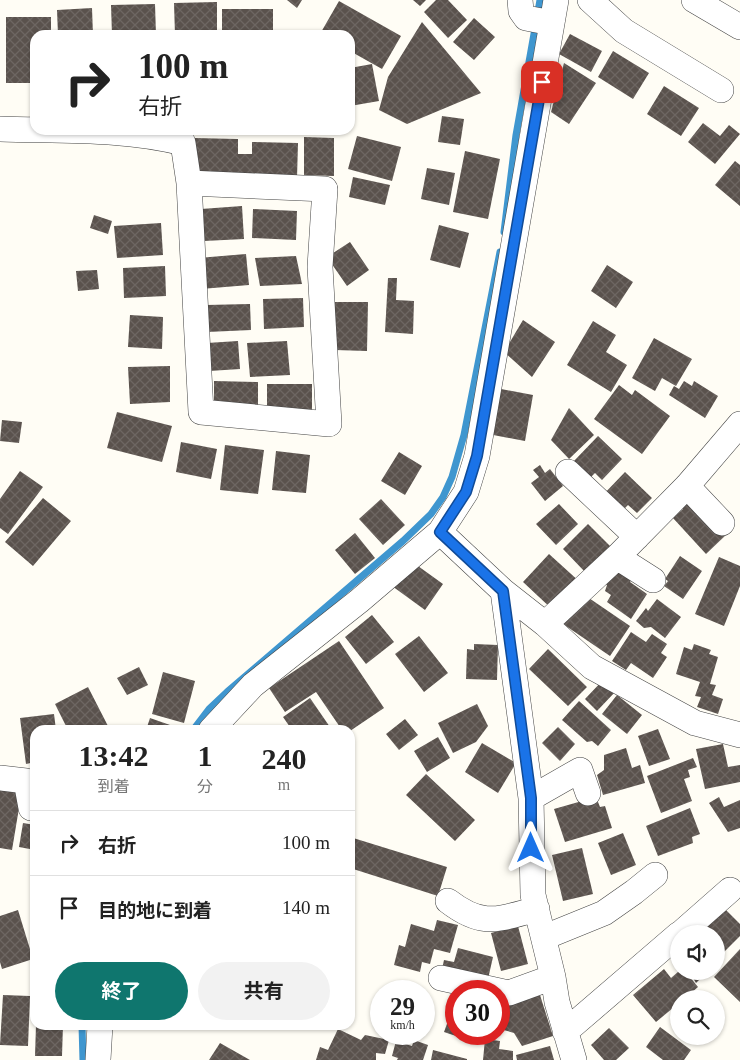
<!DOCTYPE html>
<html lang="ja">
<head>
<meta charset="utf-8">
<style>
  body { margin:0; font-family:"Times New Roman","Noto Sans JP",serif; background:#f2f2f2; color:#222; height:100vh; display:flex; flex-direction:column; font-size:19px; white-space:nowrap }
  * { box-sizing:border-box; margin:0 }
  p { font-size:16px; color:#767676 }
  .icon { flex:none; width:28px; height:28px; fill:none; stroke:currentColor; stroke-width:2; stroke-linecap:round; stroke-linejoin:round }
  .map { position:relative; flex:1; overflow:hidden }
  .panel { position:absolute; left:30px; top:725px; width:325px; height:305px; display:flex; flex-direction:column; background:#fff; border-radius:15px; box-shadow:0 1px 4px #0004 }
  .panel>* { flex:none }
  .top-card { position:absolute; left:30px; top:30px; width:325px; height:105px; border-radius:15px; box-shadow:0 1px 4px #0004; background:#fff; color:#222; overflow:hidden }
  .controls { position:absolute; left:670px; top:925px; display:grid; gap:10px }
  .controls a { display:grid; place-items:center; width:55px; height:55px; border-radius:50%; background:#fff; box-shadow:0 1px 4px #0004; font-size:25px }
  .speed { position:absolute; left:370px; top:980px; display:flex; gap:10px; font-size:25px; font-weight:700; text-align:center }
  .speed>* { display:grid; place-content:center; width:65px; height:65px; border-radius:50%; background:#fff; box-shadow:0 1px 4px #0004; line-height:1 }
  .speed small { font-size:12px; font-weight:400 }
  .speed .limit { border:8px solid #d22; background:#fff; color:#111 }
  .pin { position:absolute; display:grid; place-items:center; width:42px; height:42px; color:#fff; margin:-21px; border-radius:10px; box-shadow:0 2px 8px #0006 }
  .me { position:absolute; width:55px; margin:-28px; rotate:0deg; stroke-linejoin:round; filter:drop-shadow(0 0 4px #0008) }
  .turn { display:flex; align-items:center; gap:18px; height:105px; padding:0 25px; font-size:22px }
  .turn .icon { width:65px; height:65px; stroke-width:2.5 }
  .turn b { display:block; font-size:35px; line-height:42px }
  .eta { display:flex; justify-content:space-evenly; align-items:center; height:85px; text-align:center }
  .eta b { font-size:30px; font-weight:700; line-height:35px }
  .cta { display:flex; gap:10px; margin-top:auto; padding:10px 25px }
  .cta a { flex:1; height:58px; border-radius:30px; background:#0f766e; color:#fff; font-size:20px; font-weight:700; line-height:58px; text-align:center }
  .cta a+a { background:#f2f2f2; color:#222 }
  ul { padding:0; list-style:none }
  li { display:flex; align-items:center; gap:15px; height:65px; padding:0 25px; border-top:1px solid #e0e0e0 }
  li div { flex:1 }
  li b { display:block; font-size:19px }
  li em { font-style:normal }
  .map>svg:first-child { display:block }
</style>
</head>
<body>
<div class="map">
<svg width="740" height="1060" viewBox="0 0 740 1060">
  <defs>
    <pattern id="building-cross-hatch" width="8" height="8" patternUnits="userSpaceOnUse" patternTransform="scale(1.25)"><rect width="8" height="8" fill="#5a524d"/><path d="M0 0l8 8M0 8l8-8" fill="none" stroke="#6d6662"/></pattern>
  </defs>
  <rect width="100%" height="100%" fill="#fffdf5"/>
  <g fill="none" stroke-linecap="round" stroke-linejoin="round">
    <path stroke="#3f96cf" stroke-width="7" d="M504,232l12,-97 24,-135
      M193,730l16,-21 18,-17 176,-151 28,-27 12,-17 9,-20 12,-42 36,-183
      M82,1025l1,35"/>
  </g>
  <path fill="url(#building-cross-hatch)" d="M287,0h15l-5,8z
    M413,0h13l-6,6z
    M436,0h12l19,20 -19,18 -24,-26z
    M339,1l62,35 -19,33 -32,-18v-16l-30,-1z
    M217,2v33h-42l-1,-32z
    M155,4l1,31h-44l-1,-30z
    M92,8l1,27h-35l-1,-25z
    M222,9h51v21h-5v5h-46z
    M6,17h45v18h-16v48h-29z
    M474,18l21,19 -21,23 -21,-18z
    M422,22l59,71 -74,31 -28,-14 9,-33z
    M570,34l32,17 -11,21 -32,-18z
    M613,51l36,22 -16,26 -35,-22z
    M564,63l32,20 -27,41 -18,-12z
    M372,64l7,37 -29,5v-38z
    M664,86l35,22 -18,28 -34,-22z
    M442,116l22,3 -4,26 -22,-3z
    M703,123l17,13 9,-11 11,9 -25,30 -27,-22z
    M357,136l44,11 -9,34 -44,-12z
    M304,137l30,1v38l-30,-1z
    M195,138l43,1v15h14v-12l46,1 -1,35 -103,-3z
    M465,151l35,8 -12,60 -35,-7z
    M735,161l5,4v41l-25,-21z
    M427,168l28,5 -6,32 -28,-6z
    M353,177l37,8 -5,20 -36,-8z
    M242,206l2,33 -40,2 -3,-32z
    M253,209l44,2 -1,29 -44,-2z
    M94,215l18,6 -4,13 -18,-6z
    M161,223l2,32 -46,3 -3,-32z
    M439,225l30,8 -9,35 -30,-8z
    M350,242l19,28 -22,16 -20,-29z
    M246,254l3,31 -48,4 -3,-31z
    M296,256l6,28 -42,2 -5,-28z
    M607,265l26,17 -17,26 -25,-17z
    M165,266l1,30 -42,2 -1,-30z
    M97,270l2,19 -21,2 -2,-20z
    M388,278h9l-1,22 18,1 -1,33 -28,-2z
    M303,298l1,29 -40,2 -1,-30z
    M335,302h33l-1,49 -32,-1z
    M250,304l1,26 -44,2 -1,-27z
    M130,315l33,2 -1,32 -34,-2z
    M523,320l32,22 -23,35 -28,-25z
    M593,321l23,14 -10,17 21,13 -16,27 -44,-27z
    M654,338l38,21 -16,27 -14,-8 -7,13 -23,-13z
    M238,341l2,28 -31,2 -2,-28z
    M287,341l3,34 -40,2 -3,-34z
    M170,366v36l-40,2 -2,-37z
    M214,381l44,1v29l-44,-1z
    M684,381l8,5 2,-5 24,15 -13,22 -36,-23 5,-9 5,3z
    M267,384h45v29l-45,-1z
    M619,385l13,10 3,-5 35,26 -28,38 -48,-35z
    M496,388l37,7 -8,46 -37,-7z
    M569,408l25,27 -25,24 -18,-19z
    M117,412l55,14 -10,36 -55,-14z
    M2,420l20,2 -3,21 -19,-2z
    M598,436l24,23 -20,21 -7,-7 -4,4 -17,-16z
    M181,442l36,7 -6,30 -35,-7z
    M225,445l39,5 -6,44 -38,-4z
    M276,451l34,4 -4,38 -34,-3z
    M399,452l23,14 -17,29 -24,-14z
    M540,465l5,8 5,-4 13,17 -18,15 -14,-18 8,-6 -6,-7z
    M20,471l23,16 -35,47 -8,-6v-29z
    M625,472l27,26 -15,15 -9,-8 -3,3 -7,-6 -5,5 -11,-11z
    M43,498l28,23 -38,45 -28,-24z
    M381,499l24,26 -22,20 -24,-26z
    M698,502l29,32 -21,20 -33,-36 10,-9 -5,-5z
    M559,504l19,20 -22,21 -20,-21z
    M588,524l22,22 -25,26 -22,-23z
    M355,533l20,25 -20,16 -20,-24z
    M549,554l32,29 -27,28 -31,-29z
    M680,556l22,15 -19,28 -19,-13 4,-5 -3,-2z
    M719,557l21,9v20l-16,40 -29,-12z
    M411,561l32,23 -18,26 -33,-24z
    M610,567l23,11 -3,4 17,12 -16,25 -24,-17 4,-7 -6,-4 2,-6 -6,-4z
    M583,594l47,32 -20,30 -47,-32z
    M657,599l24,18 -16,21 -14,-11 -7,1 -8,-7 10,-13 2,3z
    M372,615l22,27 -28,22 -21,-27z
    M631,632l15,10 6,-8 15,10 -6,9 6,4 -14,21 -22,-15 -5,7 -14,-9z
    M419,636l29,37 -24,19 -29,-38z
    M339,641l45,67 -34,23 -8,-1 -26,-38 -31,20 -16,-24z
    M474,644l24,1 -1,35 -31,-1 1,-30 7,1z
    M694,644l17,6 -2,4 9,3 -8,27 6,1 -4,10 11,4 -5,15 -21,-7 4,-10 -6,-1 5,-14 -24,-8 8,-27 8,3z
    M548,649l39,38 -19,19 -39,-37z
    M139,667l9,18 -21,10 -10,-17z
    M163,672l32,9 -11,42 -32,-9z
    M604,679l12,12 -19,20 -12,-12z
    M88,687l20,39 -7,4h-33l-13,-26z
    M617,695l25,20 -15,19 -25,-20z
    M310,698l22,32h-40l-9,-13z
    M579,701l32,29 -13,16 -6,-5 -5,1 -25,-22z
    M477,704l11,22 -12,16 -23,11 -15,-30z
    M54,714l2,16h-21v32l-9,2 -6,-46z
    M150,718l20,7 -2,5h-22z
    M405,719l13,16 -19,15 -13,-16z
    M558,727l17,17 -15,17 -18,-18z
    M658,729l12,30 -21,7 -11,-30z
    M438,737l12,21 -23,14 -13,-21z
    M482,743l34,20 -18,30 -33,-21z
    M723,744l5,23 12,-2v17l-35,7 -9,-40z
    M626,748l6,20 8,-3 5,18 -42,12 -6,-20 7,-5v-15z
    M693,758l4,9 -9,3 2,7 -6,2 8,22 -31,12 -14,-37z
    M426,774l49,46 -20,21 -49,-46z
    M0,787l22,3 -10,60 -12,-2z
    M596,797l4,10 5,-1 7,22 -47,14 -11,-33z
    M719,797l5,10 16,-7v28l-12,4 -19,-29z
    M690,808l10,26 -8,3 1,6 -35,13 -12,-30z
    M23,823l12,2v25l-16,-3z
    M623,833l13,32 -25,10 -13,-32z
    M350,837l97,30 -9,29 -88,-28z
    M582,848l11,46 -30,7 -11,-46z
    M725,909l15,15v12l-22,22 -2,-1v-23h-16z
    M18,910l15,49 -31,10 -2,-7v-46z
    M437,920l21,5 -8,28 -16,-4 -4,15 -8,-2 -2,10 -26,-7 5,-20 6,2 6,-23 23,7z
    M518,926l10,38 -27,7 -10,-38z
    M458,948l35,9 -5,22 -47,-6 3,-13 10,2z
    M740,949v53l-26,-25z
    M664,969l7,9 8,-7h6l13,16 -14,12h-5v4l-23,19 -23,-27z
    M689,971h19l-12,12z
    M3,995l27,1 -2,50 -28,-1z
    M540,995l13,41 -31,10 -8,-13 -14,-4 6,-23z
    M451,1013l5,2v19h7l-1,4 -18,-6z
    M36,1025h27l-1,31h-27z
    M660,1027l31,23 -7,10h-21l-17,-13z
    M609,1028l20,20 -13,12h-12l-13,-15z
    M338,1029l23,11 4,-5 24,5 -4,14 -9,-1v7h-60l4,-13 8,3z
    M485,1039l15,2 -1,8 14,2v9h-30z
    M414,1040l14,5 -5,15h-26l1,-2 -6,-2 4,-15 16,5z
    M220,1043l30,17h-41z
    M550,1046l4,14h-37l-1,-5z
    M433,1050l34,9v1h-36z"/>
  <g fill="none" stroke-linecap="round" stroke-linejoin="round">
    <defs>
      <path id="minor" d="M520,0l1,11 5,7 26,5
        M590,0l34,31 97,59
        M694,0l46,27
        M0,129c61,2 124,-1 183,14l6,40 12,229 128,12 -9,-157 5,-78 -136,-6
        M568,472l69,65
        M687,486l35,37
        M440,532l63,59 42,33 47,43 103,56 45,12
        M617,557l36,23
        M503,591l28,207 2,97 20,82 4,25 17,58
        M545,624l72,-67 70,-71 53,-62
        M211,730l42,-45 106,-84 81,-69 26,-40 11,-36 79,-456
        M0,778l26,3 5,27
        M531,798l49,-28 8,23
        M448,901c35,27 50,18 89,8
        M680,934l50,-44
        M545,937l59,-24 30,-21 21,-17
        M441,978l68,15 44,-16
        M565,1032l114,-98
        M98,1060l2,-35"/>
    </defs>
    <use href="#minor" stroke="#444" stroke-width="26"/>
    <use href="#minor" stroke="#fff" stroke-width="25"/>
  </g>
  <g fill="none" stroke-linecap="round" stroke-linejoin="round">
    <defs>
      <path id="route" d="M531,848v-50l-28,-207 -63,-59 26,-40 11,-36 65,-374"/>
    </defs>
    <use href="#route" stroke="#114b97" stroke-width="12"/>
    <use href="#route" stroke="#1a73e8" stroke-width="9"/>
  </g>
</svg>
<div class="controls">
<a><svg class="icon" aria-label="sound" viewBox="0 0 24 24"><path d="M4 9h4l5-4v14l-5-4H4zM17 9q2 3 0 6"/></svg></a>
<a><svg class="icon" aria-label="search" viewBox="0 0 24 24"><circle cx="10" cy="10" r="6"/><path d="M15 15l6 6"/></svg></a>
</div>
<div class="speed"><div>29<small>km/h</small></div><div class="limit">30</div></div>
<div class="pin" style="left:542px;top:82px;background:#d93025"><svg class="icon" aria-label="arrive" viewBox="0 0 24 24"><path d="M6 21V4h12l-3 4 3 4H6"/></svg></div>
<svg class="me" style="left:531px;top:848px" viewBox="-20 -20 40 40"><path d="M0-17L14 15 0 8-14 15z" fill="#1a73e8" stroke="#fff" stroke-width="4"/></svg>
<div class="top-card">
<div class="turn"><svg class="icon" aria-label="right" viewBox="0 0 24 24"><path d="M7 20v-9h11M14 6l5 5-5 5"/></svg><div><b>100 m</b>右折</div></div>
</div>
<section class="panel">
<div class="eta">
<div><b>13:42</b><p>到着</p></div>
<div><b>1</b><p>分</p></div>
<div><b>240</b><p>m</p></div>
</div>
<ul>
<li><svg class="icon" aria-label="right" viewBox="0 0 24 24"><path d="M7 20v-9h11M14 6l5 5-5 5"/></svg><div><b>右折</b></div><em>100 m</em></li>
<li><svg class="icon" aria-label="arrive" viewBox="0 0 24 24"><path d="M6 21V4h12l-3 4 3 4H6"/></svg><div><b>目的地に到着</b></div><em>140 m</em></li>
</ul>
<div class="cta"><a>終了</a><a>共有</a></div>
</section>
</div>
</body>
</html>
